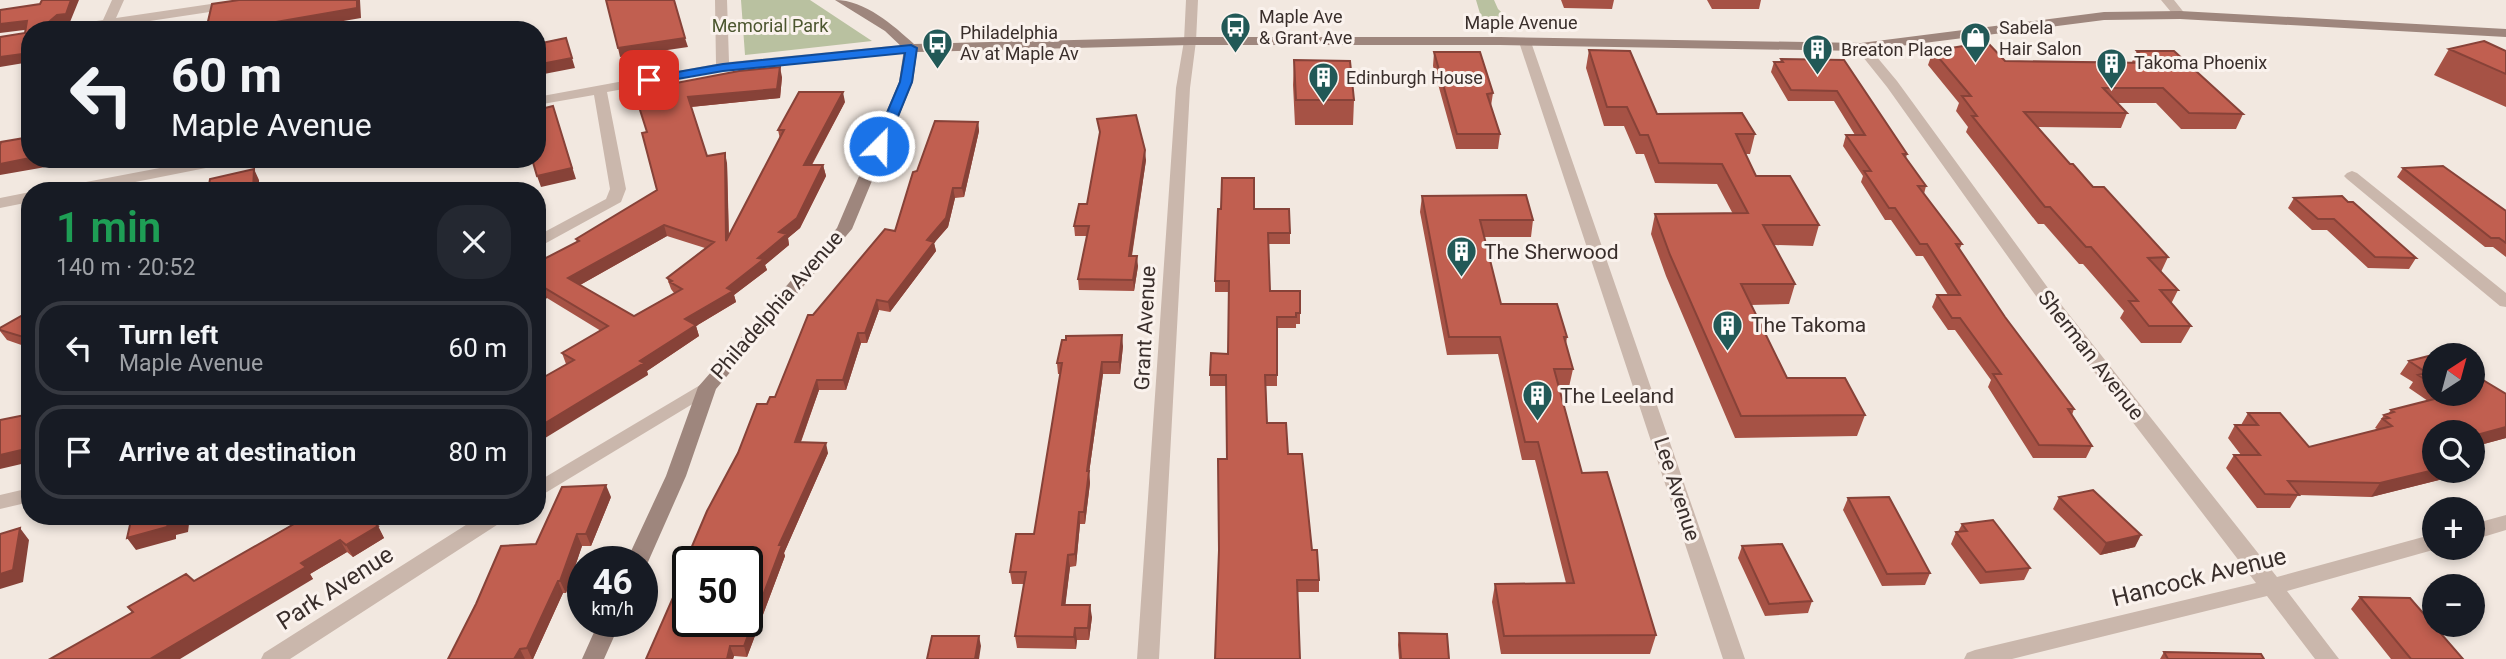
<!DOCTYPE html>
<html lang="en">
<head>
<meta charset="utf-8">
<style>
  body { margin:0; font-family:Roboto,sans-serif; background:#242831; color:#f1f3f6; height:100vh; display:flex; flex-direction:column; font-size:26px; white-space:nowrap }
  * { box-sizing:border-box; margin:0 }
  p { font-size:23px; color:#9ea1a6 }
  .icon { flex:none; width:38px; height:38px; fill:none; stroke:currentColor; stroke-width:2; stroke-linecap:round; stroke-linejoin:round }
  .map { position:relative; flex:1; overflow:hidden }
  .panel { position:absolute; left:21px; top:182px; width:525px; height:343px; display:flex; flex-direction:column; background:#171b24; border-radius:28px; box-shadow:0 4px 10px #0003 }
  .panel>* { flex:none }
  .guide { position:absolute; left:21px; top:21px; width:525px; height:147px; border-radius:28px; box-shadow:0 4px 10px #0003; background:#171b24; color:#f1f3f6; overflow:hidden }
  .needle { width:46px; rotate:36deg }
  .controls { position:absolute; left:2422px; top:343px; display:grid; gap:14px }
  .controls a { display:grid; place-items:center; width:63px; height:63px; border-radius:50%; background:#171b24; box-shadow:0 4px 10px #0003; font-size:35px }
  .speed { position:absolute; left:567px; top:546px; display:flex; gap:14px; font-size:35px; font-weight:700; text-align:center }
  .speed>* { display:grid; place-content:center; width:91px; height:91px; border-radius:50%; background:#171b24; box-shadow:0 4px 10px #0003; line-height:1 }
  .speed small { font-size:18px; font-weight:400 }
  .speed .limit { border:4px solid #111; border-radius:10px; background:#fff; color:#111 }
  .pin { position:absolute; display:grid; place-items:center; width:60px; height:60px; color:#fff; margin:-30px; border-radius:14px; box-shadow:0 4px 10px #0006 }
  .me { position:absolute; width:77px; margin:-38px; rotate:23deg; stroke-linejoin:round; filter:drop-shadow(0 0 5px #0008) }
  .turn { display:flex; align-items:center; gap:24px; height:147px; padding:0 35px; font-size:32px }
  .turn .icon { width:91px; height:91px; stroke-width:2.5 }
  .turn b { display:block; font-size:49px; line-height:60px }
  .round { display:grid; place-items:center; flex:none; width:74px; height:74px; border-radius:28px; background:#242831 }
  .summary { display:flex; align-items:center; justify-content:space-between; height:119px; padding:0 35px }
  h1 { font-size:42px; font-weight:600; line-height:52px; color:#1e9e55 }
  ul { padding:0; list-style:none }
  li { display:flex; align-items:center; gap:21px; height:94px; margin:0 14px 10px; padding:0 21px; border:4px solid #363941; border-radius:28px }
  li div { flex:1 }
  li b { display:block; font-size:26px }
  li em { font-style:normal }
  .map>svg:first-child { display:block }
</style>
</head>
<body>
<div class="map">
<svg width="2506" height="659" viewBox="0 0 2506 659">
  <rect width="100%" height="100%" fill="#f2e8e0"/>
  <path fill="#b9c1a0" d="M741,0h69l62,41 -127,14z
    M1476,0h18l4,9 21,20 -35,-2z"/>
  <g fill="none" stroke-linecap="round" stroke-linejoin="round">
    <path fill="#cab7ac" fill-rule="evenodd" d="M112,0h12l-8,18 122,-18h30l-6,4 -172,26h-33l6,-4 40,-6z
      M715,0h12l2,62 182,-18 6,4 -6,4 -188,19 -116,21 19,97 -5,13 -84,46v-12l69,-37 4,-10 -16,-94 -57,10v-8l179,-33z
      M1186,0h12l-2,41 -6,47 -31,571h-22l39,-571 8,-47z
      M2161,0h13l12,15 -2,3h-8z
      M1525,38l6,4 214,617h-22l-204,-617z
      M1861,43l5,1 31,37 151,207 229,289 157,-43v14h6l-153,43 52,68h-24l-48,-63 -255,63h-48l3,-6 8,-3 281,-67 -220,-287 -149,-209 -32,-40z
      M207,159h31l-7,4 -141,28h-32l7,-5z
      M2352,171l5,2 149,120v14l-6,-1 -153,-127 -3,-3 3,-3z
      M30,192v10l-30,6v-10z
      M707,381l9,6 -2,4 -177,107v-16z
      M30,488v14l-30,7v-14z
      M2506,515v15l-33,10v-16z
      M480,516h26l-3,5 -213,138h-29l3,-6z"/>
    <path fill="#9e867d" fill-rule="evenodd" d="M835,0c30,0 58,25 79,44l276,-7h310l361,6 243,-31 76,-1 326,18v8l-326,-18 -76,1 -243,31 -361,-6h-310l-273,7 -4,30 -61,147 -136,160 -30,87 -38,86 -6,6v-6h-16l40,-86 32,-89 139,-159 62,-146 5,-33 -19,-18z
      M599,621h22l-17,38h-22z"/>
  </g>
  <path fill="#a65245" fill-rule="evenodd" d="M1561,0h53l-2,9 -48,-1z
    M1707,0h54l-2,9h-47z
    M2449,49l57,2v56l-72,-32z
    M1589,50l68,64 98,20 -5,20h-5l11,22 63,49 -6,21 -39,-1 21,39 -6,20 -38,1 36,73 78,37 -8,21 -122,2 -69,-162 -15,-42 4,-20h78l-16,-30 -62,-1 -11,-29h-8l-12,-28h-20l-18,-58z
    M1933,51l72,10 127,1 5,-11 106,63 -7,15h-55l-25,-26h-38l9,10 -6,15 -83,-1 32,37 98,93 -7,15 17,18 -7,14 20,22 -10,17h-40l-21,-25 4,-7 -41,-47h-4l-35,-40h-6l-72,-92 2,-5 -12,-16 3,-8 -31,-38z
    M1434,52l59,41 -2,13 9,28 -2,15h-42l-23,-83z
    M1781,59l63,1 63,94 -1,4 20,28 -2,8 38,50 -3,6 46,67 69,92 -2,6 20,31 -6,12h-53l-45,-71 3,-7 -36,-50h-7l-16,-23 5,-12h11l-25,-39h-7l-25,-36h-6l-24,-38 2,-6 -20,-30 3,-11h9l-21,-34h-46l-17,-29 3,-10h6z
    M1294,60l60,40 -1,25h-58l-2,-40z
    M782,77l-2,21 -89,9 16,49 20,7 2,72 51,-96 -2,-9 67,-28 -33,63h11l3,11 -26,52 -12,10 1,7 -24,20 2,5 -33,25 2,7 -40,24 3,10 -52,35 1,4 -82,-11 -4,-11 39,-22 -54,-33 -10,5v-44l3,2 37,-19 -1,-3 81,-49 -10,-58 -13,-41zM667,236l38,12 -38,30 4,11 3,4 -40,23 -54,-31z
    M1097,119l49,41 -14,96 6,10 -4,25 -55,-1 -1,-11 9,-43h-12l-1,-10 13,-22 13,-69z
    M978,122l1,9 -15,66 -9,1 -7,29 -14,16 2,8 -46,61 -11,-2 -12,33h-6l-15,47h-27l-18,52 27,11 -44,100 1,3 -38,101 -13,-1 -1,3h-87l31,-71 -1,-4 91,-180 8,-7 38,-82 82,-84 22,-60z
    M2403,168l103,43v46l-13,-10h-8l-88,-70z
    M1422,196l111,24 -2,17h-47l17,67 66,33 -1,7 7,25 -4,18h-10l23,86 74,162 -6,19h-149l-9,-52 3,-18 71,-1 -31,-123h-13l-24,-106 -51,1 -27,-143z
    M2294,198l122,60 -7,11 -41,-1 -41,-38h-15l-24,-22z
    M1254,209l36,24v11h-22l2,47 30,22v11h-4v4h-19v58h-11l1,37 21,31 31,126v12h-21l-71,-133 -1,-73h-16v-11l18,-21 1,-62h-14v-11z
    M30,311v37l-23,-8 -7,-9v-3z
    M1123,346l-3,28h-17l-14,99 1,10 -5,41h-5l-4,42 -6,1 -5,38 27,12 -3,23h-12l-1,9 -59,-1 -2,-12 9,-52h-12l-2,-12 24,-38 26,-160h-2l-1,-11z
    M2434,355v39h72v44l-30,8 4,2 -6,9 -40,14h35l-2,2 -96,24 -73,-2 -8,13h-33l-31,-40 8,-13h7l-13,-17 7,-13h6l7,-12 61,34 67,-17 1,-1 -2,-1 9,-13 4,-1 3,-4 37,-9 -19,-13 4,-6 -13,-8 9,-13z
    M611,497l-20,49h-9l-16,47h-3l-30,66h-85l88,-115z
    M2059,497l76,50 -35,8 -47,-46z
    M1848,498l82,75 -5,12 -43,1 -39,-76z
    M290,521l88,5 6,12 -31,19 -6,-5 -37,22 3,5 -181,33 -4,-5 66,-26 99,-57z
    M1962,524l68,44 -6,12 -44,4 -29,-40 5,-12h2z
    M1742,546l70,55 -4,12 -43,3 -27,-58z
    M2360,597l103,62h-72l-40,-50z
    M1399,633l50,26h-50l-1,-14z
    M2164,652l100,7h-104z"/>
  <path fill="#874238" d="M71,0h8l-9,22 -8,2 -8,6 -4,-9z
    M357,0h3l1,18 -70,12h-61z
    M27,21l5,8 -32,4v-9z
    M566,38l9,30 -31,6 -3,-10z
    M685,38l3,9 -68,10 -2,-9z
    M30,53v9l-30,5v-10z
    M780,67l2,10 -2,21 -90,9 -2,-10z
    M843,92l2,10 -39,73 -2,-10z
    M556,116l20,63 -35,8 -4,-11z
    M978,122l1,9 -15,66 -2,-9z
    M1145,150l1,10 -16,106 -1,-10z
    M725,153l2,10 2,88 -3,-10z
    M30,158v1h50v2l-80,14v-11z
    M823,165l3,11 -26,52 -12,10 1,7 -24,20 2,5 -33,25 2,7 -40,24 3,10 -52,35 1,4 -111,68v-15l103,-67 45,-42 42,-31 31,-30 21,-26z
    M254,169l5,11v11h-6z
    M953,188l2,10 -7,29 -14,16 2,8 -46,61 -2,-10 39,-62z
    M664,225l3,11 -94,53 -5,-11z
    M1137,256l1,10 -4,25 -1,-11z
    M543,287l4,11 -10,5v-13z
    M877,300l2,10 -12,33 -2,-10z
    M858,333l3,10 -15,47 -3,-10z
    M1122,335l1,11 -3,28 -1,-12z
    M1102,362l1,12 -14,99 1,10 -5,41 -1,-12 3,-41z
    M817,380l2,10 -22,62 -2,-10z
    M2506,427v11l-33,9v-11z
    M826,443l2,10 -44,100 1,3 -38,101 -3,-11 35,-101z
    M30,448v14l-30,7v-14z
    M2480,448l-7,10v-8z
    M2434,470v1h35l-2,2 -96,24 9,-14z
    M606,485l5,12 -20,49 -5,-12z
    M1079,512l1,12 -4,42 -1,-12z
    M181,516h9l-2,16 -12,3v4l-40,11 -9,-12 41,-15z
    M378,526l6,12 -31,19 -7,-12z
    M20,528l9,12 -6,42 -23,7v-15z
    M577,534l5,12 -16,47 -6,-12z
    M2141,535l-6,12 -35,8 6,-12z
    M340,540l7,12 -37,22 3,5 -133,80h-30l151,-96z
    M1068,555l2,12 -6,50 -2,-12z
    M558,581l5,12 -30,66h-1l-5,-11z
    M1090,605l2,12 -3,23 -1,-12z
    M1075,628l2,12 -1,9 -2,-12z
    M979,636l2,10 -2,13h-4z
    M730,646l4,10 -1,3h-6z
    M520,649l5,10h-11z"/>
  <path fill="#c15f50" stroke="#874238" stroke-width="2" fill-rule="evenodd" d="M42,0h29l-5,14 -9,1 -7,6 2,3h9l-2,6h-29v23l-30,4v-20l25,-4 2,-12 -27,3v-14l40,-6z
    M239,0h118v8l-127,22h-24l6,-26z
    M606,0h68l11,38 -67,10z
    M566,38l6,20 -31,6 -4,-20z
    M2484,41l22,10v23l-57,-25z
    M1987,42l18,19 144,2 -12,-12h37l69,63 -54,-1 -26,-25h-60l24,25 -103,-1 46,52h3l20,23h11l64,70 -20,1 30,32h-18l31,36h-42l-20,-25h9l-47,-54h-5l-36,-40h-5l-73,-91h5l-15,-20h9l-38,-45z
    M1589,50l41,1 27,63 85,-1 13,21h-19l20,42h34l29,49h-56l32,59h-54l46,94h58l20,37 -124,1 -71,-161 -15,-41 93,-1 -26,-49 -63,-1 -11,-28h-8l-13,-28h-20z
    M1434,52h46l13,41 -6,1 13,40h-43z
    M1781,59l63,1 63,94h-4l23,32h-8l44,58h-6l49,73 69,92h-6l24,37 -53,-1 -46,-71h8l-41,-56h-8l-15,-23h23l-33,-51h-7l-25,-36h-6l-25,-37h7l-25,-36h19l-28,-44 -46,-1 -17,-28h9z
    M1294,60l56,1 4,39h-58z
    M780,67l-3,22 -89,8 19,59 18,-3 1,88 58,-111h-6l21,-38h44l-39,73h19l-26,53 -18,14 8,2 -29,24 6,1 -37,29 6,3 -48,28 11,6 -56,36 4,2 -107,65v-47l37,-21 -12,-7 46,-27 -65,-39 -6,3v-31l3,2 39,-20 -3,-2 81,-49 -15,-57 5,-1 -13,-41 105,-20zM664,225l50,17 -47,36 5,3 -2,1 12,7 -48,27 -66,-38z
    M553,106l19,62 -35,8 -5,-17h5v-49z
    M1136,115l9,35 -16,106h8l-4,24 -55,-1 11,-53h-15l5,-22h8l13,-72 -3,-13z
    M935,121l43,1 -16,66h-9l-7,30 -19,22 7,2 -46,60 -11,-2 -12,33h-7l-15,47h-26l-22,62 31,1 -47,102h3l-38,101h-14l-3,13h-81l33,-75h-3l31,-73 31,-58 19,-49h10l3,-7h5l33,-82h5l72,-86 10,2 18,-59 4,-1zM688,562h59v59h-59z
    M30,137v21l-30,6v-19l1,-3z
    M2443,166l63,45v32l-7,-5h-8l-88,-70z
    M254,169l-1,22h-45l2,-12z
    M1222,178h32v31h35l1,24h-22l2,58h30v22h-4v4h-19v58h-12l2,48h19l2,31h14l10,96h5l2,30h-22l3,79h-85l4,-109 -1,-91h9l-1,-84h-16l1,-22 17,1 1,-73h-14l3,-72h3z
    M1526,195l7,25h-53l21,84h56l10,33h-3l9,32h-19l28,104 25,-1 49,163 -152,1 -9,-52 79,-1 -36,-141h-13l-25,-105h-51l-27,-141z
    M2342,196l6,6h5l63,56 -41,-1 -41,-38h-16l-24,-21z
    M30,311v28l-30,-9v-2z
    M1122,335l-3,27h-17l-15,109h2l-5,41h-5l-4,42 -7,1 -6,50h28l-2,23h-13l-1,9 -59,-1 11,-64h-16l6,-38h18l28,-171h-5l5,-23h4v-4z
    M2440,353l4,2h-10v30l-16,-10 9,-2 -18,-12z
    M2473,374l33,20v33l-33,9v-4h-39v38l-54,13 -92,-2 11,14 -34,-1 -31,-39h26l-25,-30h23l-10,-12h32l29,34 83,-21 -9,-7 6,-1 -5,-3 10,-3 -3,-2 59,-15 -3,-1h26z
    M30,414v34l-30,7v-35z
    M2473,444l7,4 -7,2z
    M606,485l-20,49h-9l-17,47h-2l-31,67 -7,1 -6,10h-66l28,-55 25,-58 35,-2 26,-57z
    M2093,490l48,45 -35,8 -47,-46z
    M1889,497l41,76 -43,1 -39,-76z
    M132,516h49l-1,4 -12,3 -1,4 -40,11z
    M299,516h67l12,10 -32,19 -6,-5 -39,23 5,4 -156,92h-100l83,-47 -5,-5 58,-33 8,7 100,-57 -4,-3z
    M1993,520l37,48 -44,4 -30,-40 11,-1 -5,-7z
    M20,528l-7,42 -13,4v-40z
    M1782,544l30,57 -43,3 -27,-58z
    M2360,597l50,1 53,61h-52z
    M1399,633l48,1 2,25h-48z
    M932,636h47l-4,23h-48z
    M2164,652l97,2 3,5h-96z"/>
  <path fill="#1a73e8" stroke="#114b97" stroke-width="2" d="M911,45l6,3 -5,34 -26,64 -7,4 -6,-4 27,-64 5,-29 -182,18 -74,13 -6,-4 6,-3 74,-13z"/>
  <defs>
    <symbol id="bus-pin" viewBox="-11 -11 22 30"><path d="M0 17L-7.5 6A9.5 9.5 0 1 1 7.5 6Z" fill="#225957" stroke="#faf2ed"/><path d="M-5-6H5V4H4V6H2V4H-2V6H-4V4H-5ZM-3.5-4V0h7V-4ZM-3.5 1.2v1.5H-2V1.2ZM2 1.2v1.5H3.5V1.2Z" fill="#fff"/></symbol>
    <symbol id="shop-pin" viewBox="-11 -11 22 30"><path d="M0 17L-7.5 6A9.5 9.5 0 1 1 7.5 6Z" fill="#225957" stroke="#faf2ed"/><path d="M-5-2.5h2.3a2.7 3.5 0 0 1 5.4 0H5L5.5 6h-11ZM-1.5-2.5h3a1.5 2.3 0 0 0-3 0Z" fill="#fff"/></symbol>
    <symbol id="building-pin" viewBox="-11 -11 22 30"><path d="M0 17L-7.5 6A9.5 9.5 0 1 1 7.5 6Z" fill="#225957" stroke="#faf2ed"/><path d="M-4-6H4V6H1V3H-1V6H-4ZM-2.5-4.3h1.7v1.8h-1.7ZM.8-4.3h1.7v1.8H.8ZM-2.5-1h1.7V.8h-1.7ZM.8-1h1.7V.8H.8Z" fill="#fff"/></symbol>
  </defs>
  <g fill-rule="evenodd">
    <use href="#bus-pin" x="1218" y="10" width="35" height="47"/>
    <use href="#shop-pin" x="1958" y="20" width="35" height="47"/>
    <use href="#bus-pin" x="920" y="26" width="35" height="47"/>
    <use href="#building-pin" x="1800" y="32" width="35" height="47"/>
    <use href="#building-pin" x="2094" y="46" width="35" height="47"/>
    <use href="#building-pin" x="1306" y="60" width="35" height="47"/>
    <use href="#building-pin" x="1444" y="234" width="35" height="47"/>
    <use href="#building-pin" x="1710" y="308" width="35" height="47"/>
    <use href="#building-pin" x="1520" y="378" width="35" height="47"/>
  </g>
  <g text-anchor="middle" stroke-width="6" stroke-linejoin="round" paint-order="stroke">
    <g font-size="18" fill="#392e2b" stroke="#faf2ed" text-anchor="start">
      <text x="1259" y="23">Maple Ave<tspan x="1259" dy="21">&amp; Grant Ave</tspan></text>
      <text x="1999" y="34">Sabela<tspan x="1999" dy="21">Hair Salon</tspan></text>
      <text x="960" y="39">Philadelphia<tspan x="960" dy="21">Av at Maple Av</tspan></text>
      <text x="1841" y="56">Breaton Place</text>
      <text x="2134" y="69">Takoma Phoenix</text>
      <text x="1346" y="84">Edinburgh House</text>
    </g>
    <g font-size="18" fill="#392e2b" stroke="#faf2ed">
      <text x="1521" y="29">Maple Avenue</text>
    </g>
    <g font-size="18" fill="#4c562f" stroke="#faf2ed">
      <text x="770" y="32">Memorial Park</text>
    </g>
    <g font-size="21" fill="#392e2b" stroke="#faf2ed" text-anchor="start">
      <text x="1484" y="259">The Sherwood</text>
      <text x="1751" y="332">The Takoma</text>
      <text x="1560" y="403">The Leeland</text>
    </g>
    <g font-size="21" fill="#392e2b" stroke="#faf2ed">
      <text transform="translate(777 305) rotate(-49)" y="7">Philadelphia Avenue</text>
      <text transform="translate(1145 328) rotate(-87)" y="7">Grant Avenue</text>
      <text transform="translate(2091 355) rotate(52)" y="7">Sherman Avenue</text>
      <text transform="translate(1677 489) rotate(72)" y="7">Lee Avenue</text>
    </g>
    <g font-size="24" fill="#392e2b" stroke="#faf2ed">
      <text transform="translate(2199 577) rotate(-14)" y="8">Hancock Avenue</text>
      <text transform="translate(335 588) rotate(-33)" y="8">Park Avenue</text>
    </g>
  </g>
</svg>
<div class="controls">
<a><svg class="needle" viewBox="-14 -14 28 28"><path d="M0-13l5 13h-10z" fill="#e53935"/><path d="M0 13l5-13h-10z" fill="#9ea1a6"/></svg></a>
<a><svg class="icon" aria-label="search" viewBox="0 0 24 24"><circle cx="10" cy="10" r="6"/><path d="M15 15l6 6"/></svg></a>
<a>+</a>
<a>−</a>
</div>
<div class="speed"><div>46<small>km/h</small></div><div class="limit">50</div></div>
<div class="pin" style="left:649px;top:80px;background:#d93025"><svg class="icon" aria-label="arrive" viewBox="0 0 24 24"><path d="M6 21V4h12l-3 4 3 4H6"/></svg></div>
<svg class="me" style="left:879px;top:146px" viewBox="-20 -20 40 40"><circle r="17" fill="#1a73e8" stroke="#fff" stroke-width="3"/><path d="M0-11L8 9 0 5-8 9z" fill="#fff"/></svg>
<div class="guide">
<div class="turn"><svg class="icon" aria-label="left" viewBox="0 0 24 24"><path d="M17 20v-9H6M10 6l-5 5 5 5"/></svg><div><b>60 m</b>Maple Avenue</div></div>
</div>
<section class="panel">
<div class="summary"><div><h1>1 min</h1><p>140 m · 20:52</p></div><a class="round"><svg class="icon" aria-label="close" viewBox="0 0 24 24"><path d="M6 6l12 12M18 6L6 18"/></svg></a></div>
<ul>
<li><svg class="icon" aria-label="left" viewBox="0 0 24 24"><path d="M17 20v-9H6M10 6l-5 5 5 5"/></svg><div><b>Turn left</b><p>Maple Avenue</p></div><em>60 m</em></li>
<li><svg class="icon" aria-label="arrive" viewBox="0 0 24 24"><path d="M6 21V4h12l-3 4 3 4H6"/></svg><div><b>Arrive at destination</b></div><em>80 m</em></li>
</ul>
</section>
</div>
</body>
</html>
